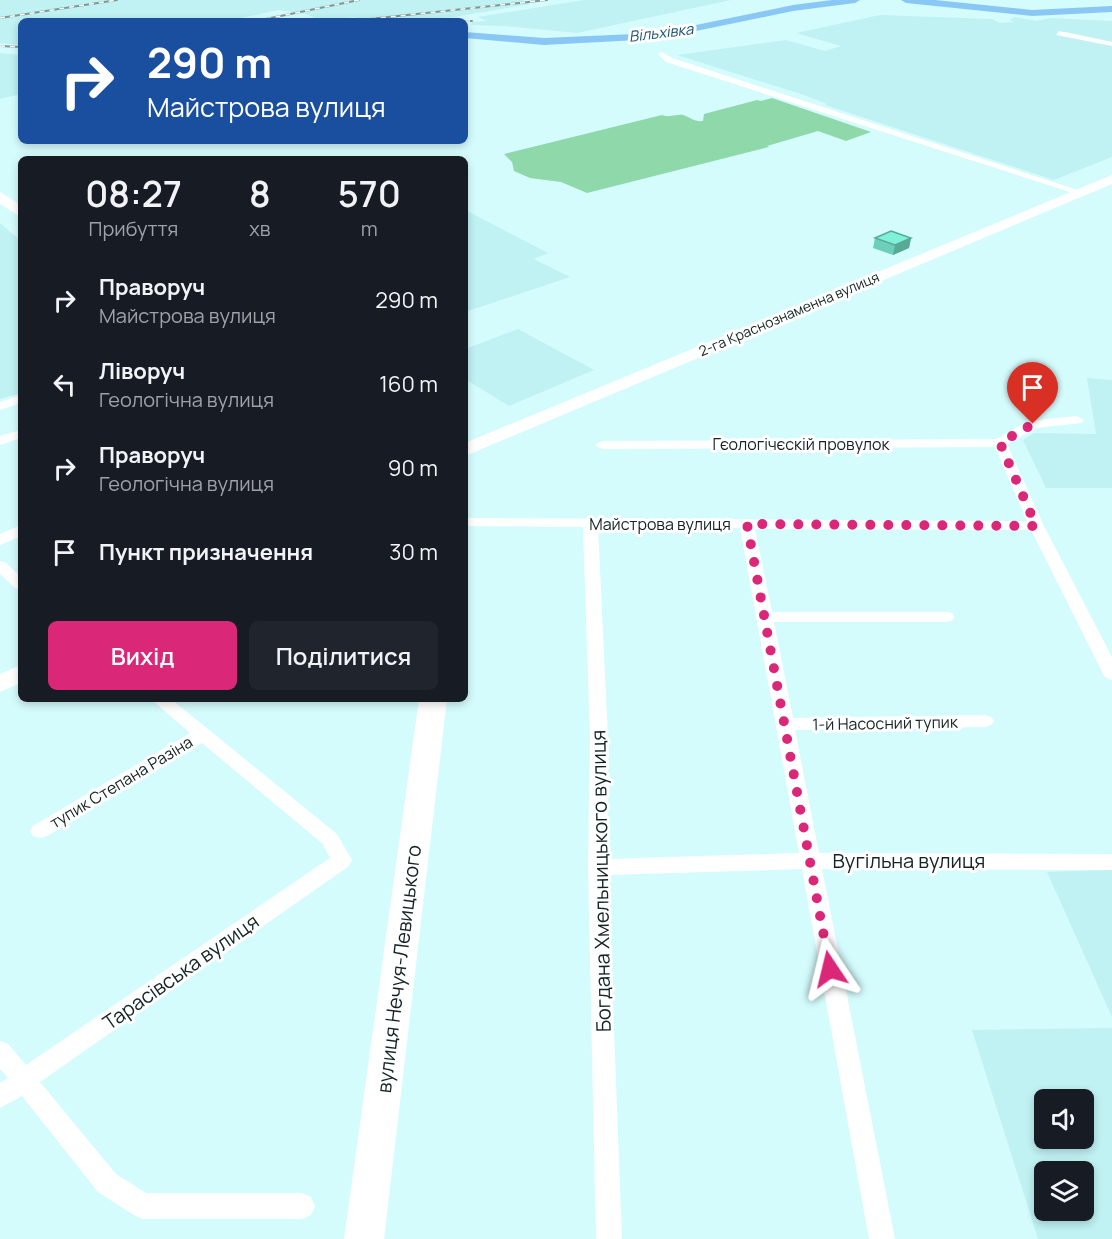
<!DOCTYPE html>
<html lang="uk">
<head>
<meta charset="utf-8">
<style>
  body { margin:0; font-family:Manrope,sans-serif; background:#20242c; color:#f1f3f6; height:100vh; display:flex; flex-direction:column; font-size:22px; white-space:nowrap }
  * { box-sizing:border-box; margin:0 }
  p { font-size:20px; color:#9ea1a6 }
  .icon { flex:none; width:33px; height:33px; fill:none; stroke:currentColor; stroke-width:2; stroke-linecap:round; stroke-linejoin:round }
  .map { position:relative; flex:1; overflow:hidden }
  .drawer { position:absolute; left:18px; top:156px; width:450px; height:546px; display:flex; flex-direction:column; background:#171b24; border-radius:9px; box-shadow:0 3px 9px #0003 }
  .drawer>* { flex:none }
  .hud { position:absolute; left:18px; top:18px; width:450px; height:126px; border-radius:9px; box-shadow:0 3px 9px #0003; background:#1a4fa0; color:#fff; overflow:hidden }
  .buttons { position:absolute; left:1034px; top:1089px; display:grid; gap:12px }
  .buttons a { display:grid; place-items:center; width:60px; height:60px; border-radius:9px; background:#171b24; box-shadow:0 3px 9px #0003; font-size:30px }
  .pin { position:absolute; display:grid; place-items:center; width:51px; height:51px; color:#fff; margin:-62px -26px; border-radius:50% 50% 50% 0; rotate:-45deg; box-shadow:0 0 6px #0007 }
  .pin .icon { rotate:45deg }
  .me { position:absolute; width:66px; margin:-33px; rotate:350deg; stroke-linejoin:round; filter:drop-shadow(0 0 4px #0008) }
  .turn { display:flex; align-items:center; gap:21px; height:126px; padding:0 30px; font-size:27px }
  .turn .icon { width:78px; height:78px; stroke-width:2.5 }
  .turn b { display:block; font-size:42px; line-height:51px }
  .eta { display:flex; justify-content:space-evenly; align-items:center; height:102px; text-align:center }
  .eta b { font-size:36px; font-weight:600; line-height:42px }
  .action { display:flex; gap:12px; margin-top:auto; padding:12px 30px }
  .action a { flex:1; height:69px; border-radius:9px; background:#db2777; color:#fff; font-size:24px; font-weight:600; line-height:69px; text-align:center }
  .action a+a { background:#20242c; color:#f1f3f6 }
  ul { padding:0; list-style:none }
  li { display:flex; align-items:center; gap:18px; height:84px; padding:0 30px }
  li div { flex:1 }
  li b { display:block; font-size:22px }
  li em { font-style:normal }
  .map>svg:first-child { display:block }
</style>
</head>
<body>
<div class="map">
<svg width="1112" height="1239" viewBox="0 0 1112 1239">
  <rect width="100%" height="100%" fill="#d5fcfd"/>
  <path fill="#c0f1f3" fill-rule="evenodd" d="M0,0h525l-3,1 8,3 -76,13 -56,4h-37l-7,-4 -32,4 -16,-7 -27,-4 -52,11h-206v24l-21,-2z
    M584,0h147l-154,33 -71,-7 -35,-1 1,-3 15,-1 -9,-4z
    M880,15l112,4 7,4 16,-1 -6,-2 6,-3 22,4 13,-3 62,3v21l-45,-10 -4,2 49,11v112l-58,23 -229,-75 2,-1 -23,-9 -127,-40 109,-15 39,11 16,-5 -45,-13z
    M0,53l21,2v39l-21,5z
    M465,210l83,43 -14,6 36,18 -105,35z
    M0,223l21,18v152l-21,6z
    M518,329l76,41 -85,36 -44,-27v-30z
    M1087,378l25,2v108h-66l-23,-48 11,-7 62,1z
    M1112,870v147l-65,-145z
    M1112,1028v211h-74l-66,-209zM1044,1100h39v38h-39zM1044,1172h39v38h-39z"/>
  <path fill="#8ed8a9" d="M772,98l99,34 -25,9 -28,-10 -51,15 2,1 -182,46 -26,-11 -31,-4 -16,-7 -2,-9 -8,-8 158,-39c8,3 13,-1 21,0 7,2 11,7 20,6l1,-7 53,-14 4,1z"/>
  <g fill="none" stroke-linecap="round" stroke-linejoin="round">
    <path fill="#8bc7f5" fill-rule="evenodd" d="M832,0h28l-5,3 -62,8 -136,28 -113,6 -79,-7v-6l79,6 113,-5 136,-28z
      M901,0h34l97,10 80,-4v6l-80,4 -126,-13z"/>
    <path fill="#fff" fill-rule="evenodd" d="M1059,31l53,11v4l-56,-11z
      M662,52l10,6 412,134 -8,2 -410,-132 -8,-8z
      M21,395v8l-21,7v-8z
      M1077,416l7,4 -2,3 -46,5 -29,16 37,82 68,131v23l-6,-2 -3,-4 -72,-144 -276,-1 17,83h174l6,1 2,4 -2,4 -6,1h-172l19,96 192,-3 6,2 3,4 -3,4 -6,2 -190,3 24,123 293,1v16l-290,-1 73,370h-26l-67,-370 -194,6 14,364h-26l-8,-372 2,-129 -7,-211 -118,-1v-8l562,3 -32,-74 -393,2 -7,-4 7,-4 395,-2 31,-18zM598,527l142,1 59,325 -191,6v-121z
      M21,430v8l-21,7v-9z
      M21,525v11l-21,9v-11z
      M0,561l6,2 15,14v13l-6,-2 -15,-14z
      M151,699h20l166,135 15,26 -3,6 -309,216 76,92 30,19h156l9,4 4,9 -4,9 -9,4h-159l-9,-4 -36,-23 -76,-96 -22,12v-25l8,-5 -8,-9v-28l8,3 18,21 304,-207 -7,-14 -121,-101 -155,93 -7,2 -7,-2 -3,-5 3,-5 157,-93z"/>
    <path fill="#fff" fill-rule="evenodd" d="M1112,175v9l-647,272v-13z
      M21,665v18l-21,9v-18z"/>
    <path fill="#fff" fill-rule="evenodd" d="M0,192l21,13v12l-21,-13z
      M419,699h28l-63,540h-40z"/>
    <defs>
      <path id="rail" d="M0,18l117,-18
        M256,21l103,-21
        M351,21l196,-21
        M465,21h7
        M0,46l21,1"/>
    </defs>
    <use href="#rail" stroke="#7c9899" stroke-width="2"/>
    <use href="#rail" stroke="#fff" stroke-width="1.5" stroke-dasharray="5" stroke-linecap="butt"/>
  </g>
  <path fill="#6dcfba" d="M875,238h36l-2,10 -16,7 -20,-7z"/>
  <path fill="#59a997" d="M911,238l-2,10 -16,7 2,-10z"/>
  <path fill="#7ff1d8" stroke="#59a997" stroke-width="1.5" d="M891,231l20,7 -16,7 -20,-7z"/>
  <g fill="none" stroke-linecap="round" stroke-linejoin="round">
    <path stroke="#db2777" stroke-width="10" stroke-dasharray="0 18" d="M830,969l-83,-445 289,2 -36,-83 33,-19"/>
  </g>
  <g text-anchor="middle" stroke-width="6" stroke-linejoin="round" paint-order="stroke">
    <g font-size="14" fill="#142323" stroke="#fff">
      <text transform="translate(789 314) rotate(-23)" y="5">2-га Краснознаменна вулиця</text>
    </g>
    <g font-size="15" font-style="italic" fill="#195277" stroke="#fff">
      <text transform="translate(661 33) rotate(-7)" y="5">Вільхівка</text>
    </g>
    <g font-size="16" fill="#142323" stroke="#fff">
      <text x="801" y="450">Гєологічєскій провулок</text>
      <text x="660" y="530">Майстрова вулиця</text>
      <text transform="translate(885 723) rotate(-1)" y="6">1-й Насосний тупик</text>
      <text transform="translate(121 782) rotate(-31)" y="6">тупик Степана Разіна</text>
    </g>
    <g font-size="20" fill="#142323" stroke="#fff">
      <text x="909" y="868">Вугільна вулиця</text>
      <text transform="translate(601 881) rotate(-91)" y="7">Богдана Хмельницького вулиця</text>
      <text transform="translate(399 969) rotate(-83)" y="7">вулиця Нечуя-Левицького</text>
      <text transform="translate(181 972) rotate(-35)" y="7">Тарасівська вулиця</text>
    </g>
  </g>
</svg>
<div class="buttons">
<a><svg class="icon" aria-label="sound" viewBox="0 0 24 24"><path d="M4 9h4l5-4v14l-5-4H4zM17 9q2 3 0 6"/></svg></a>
<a><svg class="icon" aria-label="layers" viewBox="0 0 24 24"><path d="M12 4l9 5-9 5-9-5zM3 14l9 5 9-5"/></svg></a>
</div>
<div class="pin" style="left:1033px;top:424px;background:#d93025"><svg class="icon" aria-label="arrive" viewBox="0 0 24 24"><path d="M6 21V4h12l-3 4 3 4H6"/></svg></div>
<svg class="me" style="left:830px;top:969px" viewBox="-20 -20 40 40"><path d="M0-17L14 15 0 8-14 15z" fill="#db2777" stroke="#fff" stroke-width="4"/></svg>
<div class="hud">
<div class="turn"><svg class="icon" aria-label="right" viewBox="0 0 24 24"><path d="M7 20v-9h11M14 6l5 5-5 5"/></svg><div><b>290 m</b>Майстрова вулиця</div></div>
</div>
<section class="drawer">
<div class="eta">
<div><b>08:27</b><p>Прибуття</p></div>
<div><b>8</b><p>хв</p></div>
<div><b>570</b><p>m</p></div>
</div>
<ul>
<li><svg class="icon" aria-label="right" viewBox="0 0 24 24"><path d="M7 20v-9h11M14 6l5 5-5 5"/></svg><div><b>Праворуч</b><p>Майстрова вулиця</p></div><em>290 m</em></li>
<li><svg class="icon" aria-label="left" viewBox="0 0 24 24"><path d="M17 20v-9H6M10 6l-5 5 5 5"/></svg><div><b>Ліворуч</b><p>Геологічна вулиця</p></div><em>160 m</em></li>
<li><svg class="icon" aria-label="right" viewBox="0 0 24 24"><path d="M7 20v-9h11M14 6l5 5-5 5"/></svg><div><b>Праворуч</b><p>Геологічна вулиця</p></div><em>90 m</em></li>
<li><svg class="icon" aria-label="arrive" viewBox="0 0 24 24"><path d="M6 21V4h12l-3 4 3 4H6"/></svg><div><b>Пункт призначення</b></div><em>30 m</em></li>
</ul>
<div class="action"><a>Вихід</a><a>Поділитися</a></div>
</section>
</div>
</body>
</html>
